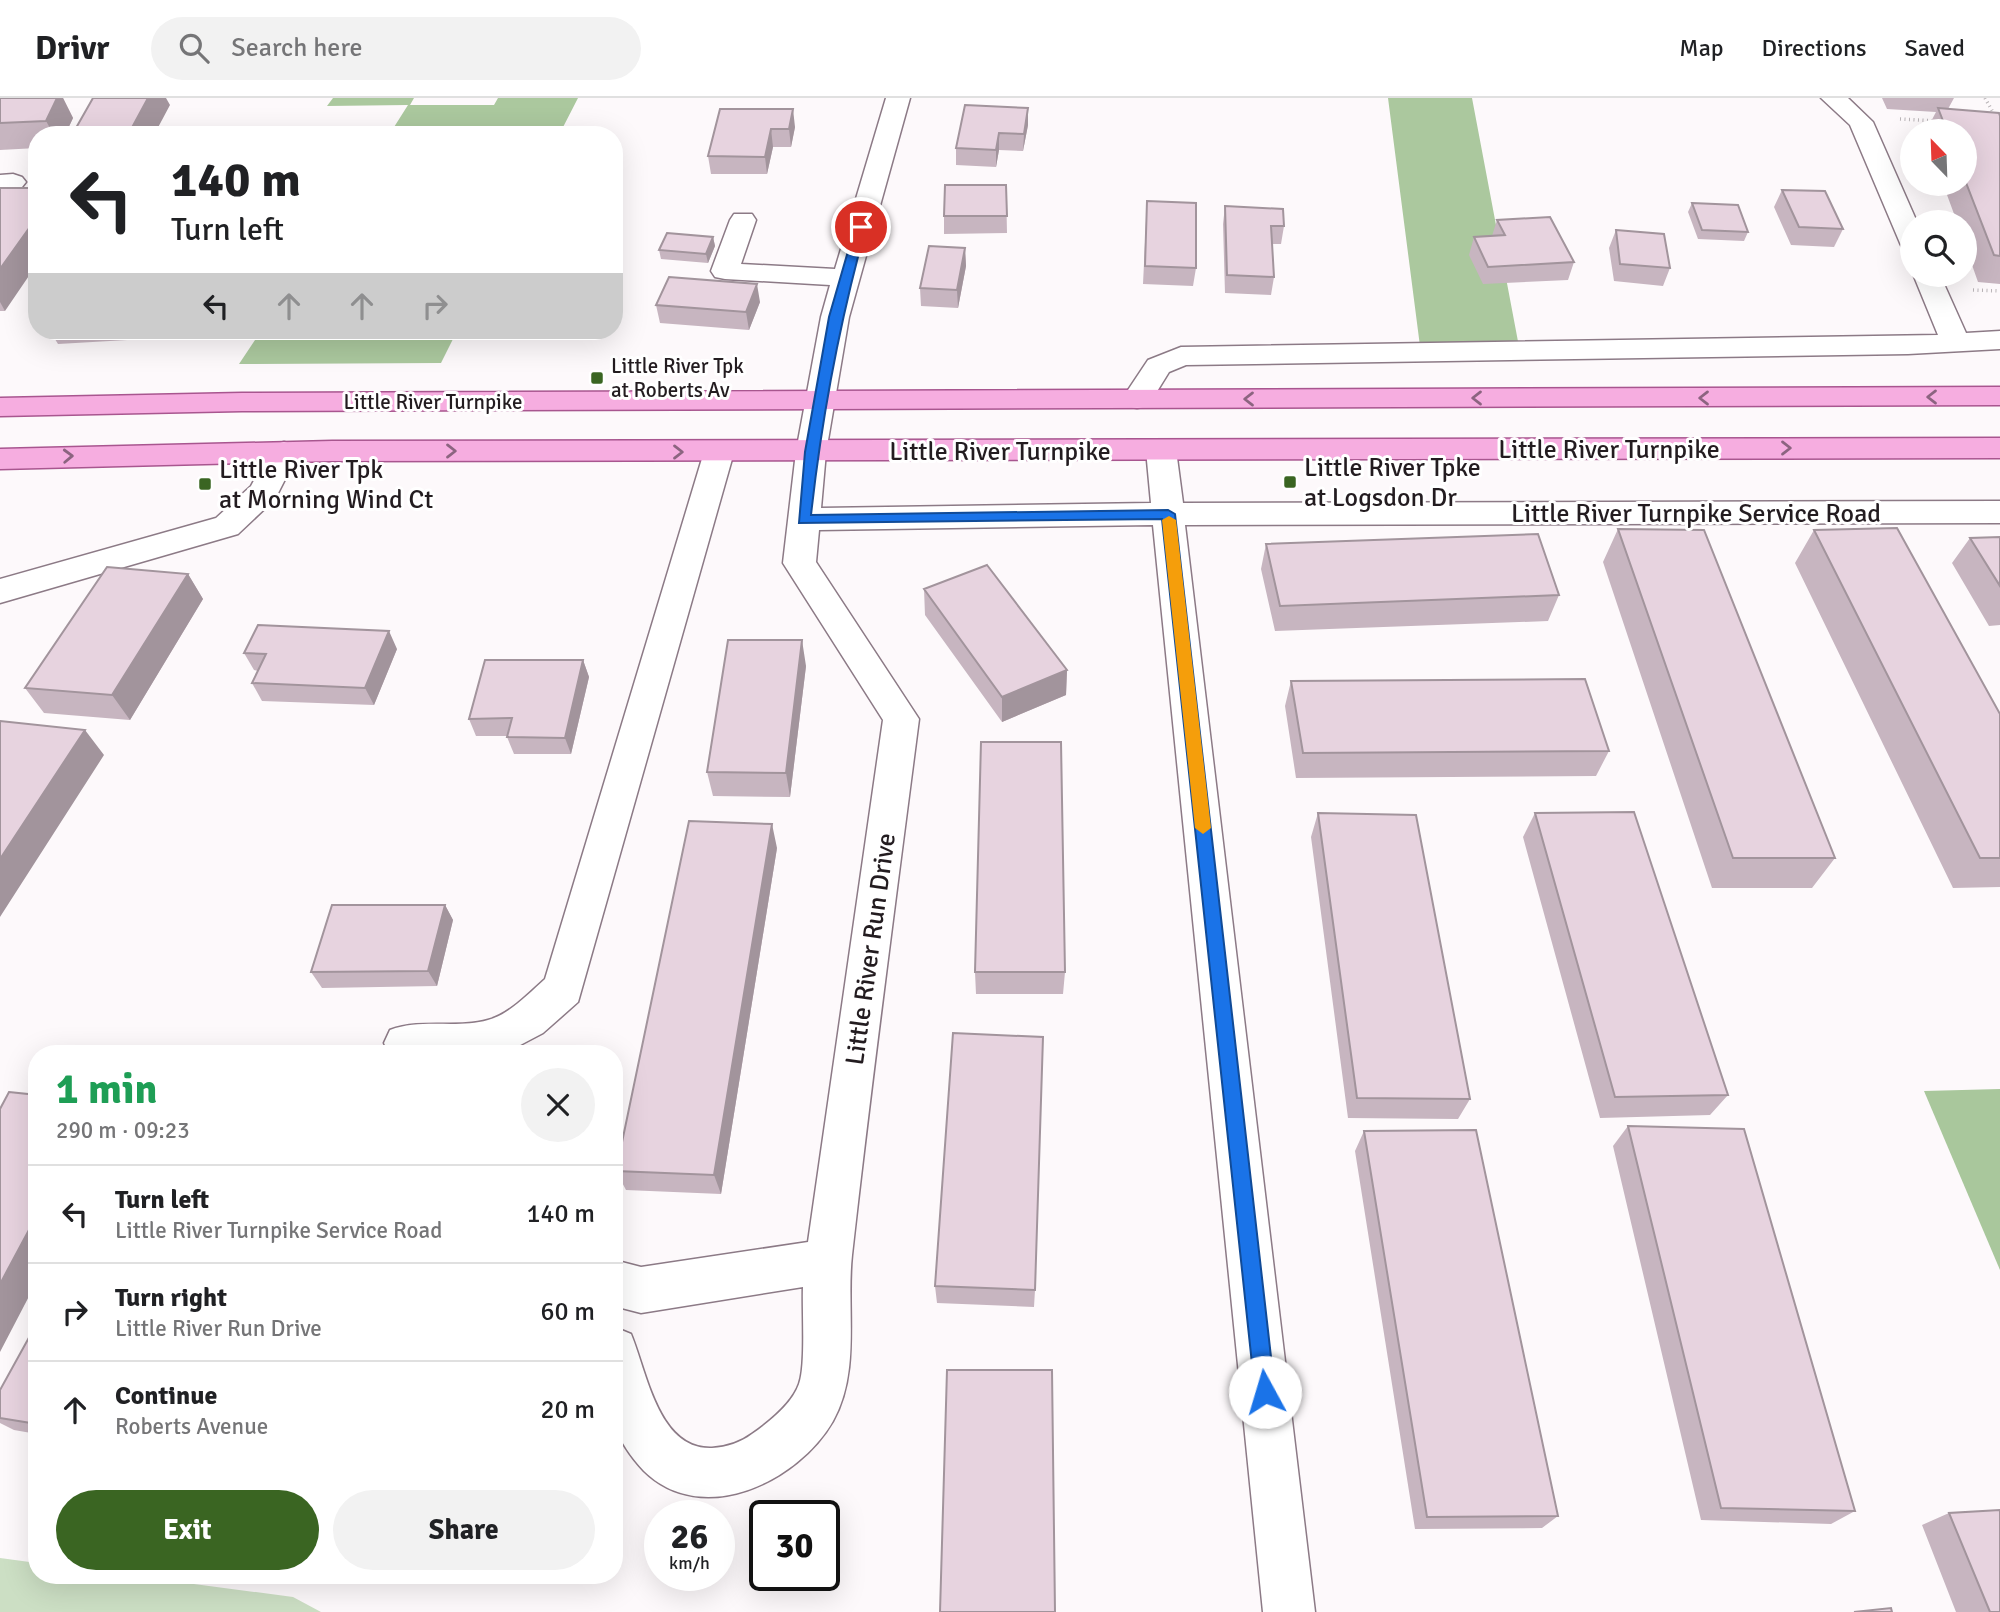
<!DOCTYPE html>
<html lang="en">
<head>
<meta charset="utf-8">
<style>
  body { margin:0; font-family:Signika,sans-serif; background:#f2f2f2; color:#202124; height:100vh; display:flex; flex-direction:column; font-size:26px; white-space:nowrap }
  * { box-sizing:border-box; margin:0 }
  p { font-size:23px; color:#757577 }
  .icon { flex:none; width:38px; height:38px; fill:none; stroke:currentColor; stroke-width:2; stroke-linecap:round; stroke-linejoin:round }
  .map { position:relative; flex:1; overflow:hidden }
  .side { position:absolute; left:28px; top:947px; width:595px; height:539px; display:flex; flex-direction:column; background:#fff; border-radius:28px; box-shadow:0 7px 28px #0002 }
  .side>* { flex:none }
  .top-card { position:absolute; left:28px; top:28px; width:595px; height:214px; border-radius:28px; box-shadow:0 7px 28px #0002; background:#fff; color:#202124; overflow:hidden }
  .needle { width:46px; rotate:337deg }
  .controls { position:absolute; left:1900px; top:21px; display:grid; gap:14px }
  .controls a { display:grid; place-items:center; width:77px; height:77px; border-radius:50%; background:#fff; box-shadow:0 7px 28px #0002; font-size:35px }
  .speed { position:absolute; left:644px; top:1402px; display:flex; gap:14px; font-size:35px; font-weight:700; text-align:center }
  .speed>* { display:grid; place-content:center; width:91px; height:91px; border-radius:50%; background:#fff; box-shadow:0 7px 28px #0002; line-height:1 }
  .speed small { font-size:18px; font-weight:400 }
  .speed .limit { border:4px solid #111; border-radius:10px; background:#fff; color:#111 }
  .pin { position:absolute; display:grid; place-items:center; width:60px; height:60px; color:#fff; margin:-30px; border:4px solid #fff; border-radius:50%; box-shadow:0 2px 7px #0007 }
  .me { position:absolute; width:77px; margin:-38px; rotate:354deg; stroke-linejoin:round; filter:drop-shadow(0 0 5px #0008) }
  .turn { display:flex; align-items:center; gap:24px; height:147px; padding:0 28px; font-size:32px }
  .turn .icon { width:91px; height:91px; stroke-width:2.5 }
  .turn b { display:block; font-size:49px; line-height:60px }
  .lanes { display:flex; align-items:center; height:66px; padding:0 28px; background:#0003; justify-content:center; gap:35px; direction:ltr }
  .lanes .off { opacity:.35 }
  .round { display:grid; place-items:center; flex:none; width:74px; height:74px; border-radius:37px; background:#f2f2f2 }
  .summary { display:flex; align-items:center; justify-content:space-between; height:119px; padding:0 28px }
  h1 { font-size:42px; font-weight:800; line-height:52px; color:#1e9e55 }
  .button { display:flex; gap:14px; margin-top:auto; padding:14px 28px }
  .button a { flex:1; height:80px; border-radius:42px; background:#3a6522; color:#fff; font-size:28px; font-weight:800; line-height:80px; text-align:center }
  .button a+a { background:#f2f2f2; color:#202124 }
  ul { padding:0; list-style:none }
  li { display:flex; align-items:center; gap:21px; height:98px; padding:0 28px; border-top:2px solid #e0e0e0 }
  li div { flex:1 }
  li b { display:block; font-size:26px }
  li em { font-style:normal }
  header { display:flex; align-items:center; gap:42px; box-sizing:border-box; height:98px; padding:0 35px; background:#fff; border-bottom:2px solid #e0e0e0 }
  header strong { font-size:33px }
  nav { display:flex; gap:38px; margin-inline-start:auto; font-size:24px }
  .search { width:490px; height:63px; background:#f2f2f2; display:flex; align-items:center; gap:18px; box-sizing:border-box; padding:0 24px; border-radius:38px; color:#757577; font-size:26px }
  .map>svg:first-child { display:block }
</style>
</head>
<body>
<header>
<strong>Drivr</strong>
<div class="search"><svg class="icon" aria-label="search" viewBox="0 0 24 24"><circle cx="10" cy="10" r="6"/><path d="M15 15l6 6"/></svg>Search here</div>
<nav><a>Map</a><a>Directions</a><a>Saved</a></nav>
</header>
<div class="map">
<svg width="2000" height="1514" viewBox="0 0 2000 1514">
  <rect width="100%" height="100%" fill="#fdf9fb"/>
  <path fill="#ccdfc4" d="M0,1460l37,5v12h89l167,22 28,15h-321z"/>
  <path fill="#abc89e" d="M333,0h81l-4,7h84l4,-7h80l-19,37h-170l19,-30 -81,1z
    M1388,0h84l48,254 -99,2z
    M261,233h196l-16,32 -202,1z"/>
  <path fill="#a9c79c" d="M2000,991v181l-76,-179z"/>
  <g fill="none" stroke-linecap="round" stroke-linejoin="round">
    <defs>
      <path id="minor" d="M886,0h24l-61,219 -23,135 -5,56 330,-5 -5,-53 4,-7 11,-3 11,3 4,7 7,53 817,-2v22l-815,2 130,1087h-52l-110,-1087 -334,5 -3,32 103,157c-23,178 -47,357 -67,536 -6,54 9,116 -19,166 -35,61 -131,107 -189,50 -12,-13 -24,-29 -29,-46 -6,-22 -1,-73 -1,-98l17,7c16,38 27,116 81,114 15,-1 28,-5 40,-14 17,-12 40,-30 47,-50 7,-19 3,-74 4,-97l-162,26 -27,-7v-46l27,7 167,-25 75,-522 -100,-157 13,-111 25,-135 9,-32 -105,-6 -10,-2 -4,-6 19,-51 4,-6h18l4,6 -15,44 94,5z
        M1821,0h27l25,24 44,100h-4v29l-10,-2 -3,-6 -50,-118z
        M13,76l9,3 4,5 -4,5 -22,4v-16z
        M1913,176l27,1 26,58 34,-2v18l-92,5 -722,11 -17,7 -21,34 -11,2 -11,-2 -4,-7 26,-39 33,-13 757,-12z
        M284,344l11,3 4,7 -24,47 -37,35 -238,69v-24l216,-61 35,-32 22,-41z
        M719,344l11,3 4,7 -156,550 -35,31 -40,21h-114l-5,-11 6,-13c32,-12 67,-1 98,-10 22,-6 40,-26 57,-41l159,-527 4,-7z"/>
      <path id="major" d="M2000,289v18l-1758,6 -242,5v-18l242,-5z
        M2000,340v20l-1668,3 -332,8v-20l332,-8z"/>
    </defs>
    <use href="#minor" stroke="#8c7a86" stroke-width="3"/>
    <use href="#major" stroke="#a8568f" stroke-width="3"/>
    <path stroke="#b9b4b7" stroke-width="3.5" stroke-dasharray="1 3.5" stroke-linecap="butt" d="M1985,0l15,27
      M1900,21l36,2
      M1973,192l27,1"/>
    <use href="#minor" fill="#fff" fill-rule="evenodd"/>
    <use href="#major" fill="#f6ade0" fill-rule="evenodd"/>
  </g>
  <path fill="#c7b5c0" d="M0,0h63l10,20 -8,17h-28v13l-37,2z
    M1882,0h72l-6,11 52,7v168l-22,-2 -13,-37v-23h-8l-14,-38h22v-53h-39l10,-19 -49,-3z
    M1028,10v17l-5,26 -24,-1 -3,17 -40,-2v-17z
    M720,11l75,18 -4,20h-18l-6,27h-56l-3,-18z
    M1006,87l1,48 -63,1v-18z
    M0,90l5,123h-5z
    M1782,92l61,39 -9,18 -43,-2 -17,-38z
    M1147,103l49,67 -3,18 -50,-2z
    M1692,105l56,29 -4,9 -46,-2 -10,-27z
    M1225,108l59,20 -3,18h-9l2,33 -3,18 -46,-2 -2,-69z
    M1497,122l77,42 -6,18 -85,4 -14,-29 5,-18 18,-1z
    M1616,132l54,38 -7,18 -49,-5 -5,-33z
    M713,139l2,9 -7,17 -47,-4 -2,-9z
    M965,150l1,18 -8,42 -37,-2 -1,-18z
    M760,204l-11,28 -89,-7 -4,-18z
    M50,233h115l-3,7 -104,6z
    M1618,431l217,329 -23,30h-100l-109,-326z
    M1814,432l186,184v173l-47,1 -158,-325z
    M2000,439v88l-11,1 -37,-63 18,-25z
    M1266,446l293,51 -11,26 -273,10 -14,-62z
    M188,476l15,25 -73,121 -86,-7 -19,-25z
    M924,491l143,81 -1,25 -64,27 -77,-107z
    M397,551l-23,56 -112,-4 -10,-18 6,-12 -4,-1 -10,-17z
    M583,562l6,17 -18,77h-57l-7,-17v-1h-31l-7,-17z
    M806,568l-16,131 -77,-1 -6,-24z
    M1291,583l318,70 -13,25 -300,2 -11,-72z
    M1318,715l152,286 -12,20 -110,-1 -37,-281z
    M1535,715l193,282 -18,20 -110,3 -77,-281z
    M777,750l-56,346 -95,-4 -10,-19z
    M445,807l8,15 -16,66 -115,2 -11,-16z
    M975,874h90l-2,22h-87z
    M1628,1028l227,385 -24,13 -130,-4 -88,-374z
    M1364,1033l194,385 -16,12 -127,1 -60,-378z
    M935,1188l100,4 -1,17 -97,-4z
    M37,1225v111l-23,-4 -14,-7v-33z
    M1949,1415l51,99h-44l-34,-87z"/>
  <path fill="#a2949c" d="M57,0h6l10,20 -8,17h-11l-8,-14z
    M148,0h18l4,7 -16,30h-26z
    M1028,10v17l-5,26 1,-17z
    M793,11l2,18 -4,20 -2,-18z
    M771,31l2,18 -6,27 -2,-17z
    M999,35v17l-3,17v-17z
    M37,119v47l-32,47 -5,-9v-33z
    M713,139l2,9 -7,17 -2,-9z
    M965,150l1,18 -8,42 -1,-18z
    M757,186l3,18 -11,28 -3,-18z
    M158,233h7l-3,7z
    M188,476l15,25 -73,121 -18,-25z
    M389,533l8,18 -23,56 -9,-17z
    M802,542l4,26 -16,131 -4,-24z
    M583,562l6,17 -18,77 -6,-16z
    M1067,572l-1,25 -64,27v-25z
    M85,632l19,25 -104,162v-58z
    M772,726l5,24 -56,346 -7,-19z
    M445,807l8,15 -16,66 -9,-15z
    M37,1117v66l-37,71v-68z"/>
  <path fill="#e7d3df" stroke="#a2949c" stroke-width="2" d="M0,0h57l-11,23 -46,2z
    M93,0h55l-20,37h-56z
    M965,7l63,3 -4,26 -25,-1 -3,17 -40,-2z
    M1938,10l61,5 1,3v140l-6,-1 -29,-75v-49h-18z
    M720,11h73l-4,20h-18l-6,28 -57,-1z
    M945,87h61l1,31h-63z
    M0,90h37v29l-37,52z
    M1782,92l43,1 18,38 -44,-2z
    M1147,103l49,2v65l-51,-2z
    M1692,105l46,2 10,27 -46,-2z
    M1225,108l58,3 1,17h-13l3,51 -47,-2z
    M1550,119l24,45 -86,5 -14,-30 31,-2 -8,-15z
    M1616,132l48,4 6,34 -50,-4z
    M667,135l46,4 -7,17 -47,-4z
    M929,148l36,2 -8,42 -37,-2z
    M669,179l88,7 -11,28 -90,-7z
    M1897,430l103,186v144h-20l-166,-328z
    M1618,431l86,1 131,328h-102z
    M1538,436l21,61 -279,11 -14,-62z
    M2000,439v49l-30,-48z
    M987,467l80,105 -65,27 -78,-108z
    M107,469l81,7 -76,121 -87,-7z
    M258,527l131,6 -24,57 -113,-5 14,-29 -22,-1z
    M728,542h74l-16,133 -79,-1z
    M485,562h98l-18,78 -58,-1 5,-19 -43,1z
    M1585,581l24,72 -306,2 -12,-72z
    M0,623l85,9 -85,129z
    M981,644h80l4,230h-90z
    M1634,714l94,283 -113,2 -80,-284z
    M1318,715l98,2 54,284 -113,-1z
    M689,723l83,3 -58,351 -98,-4z
    M332,807h113l-17,66 -117,1z
    M953,935l90,4 -8,253 -100,-4z
    M9,994l28,3v120l-37,69v-175z
    M1628,1028l116,3 111,382 -134,-3z
    M1476,1032l82,386 -131,1 -63,-386z
    M37,1225v101l-37,-6v-28z
    M947,1272h105l3,242h-115z
    M2000,1412v102h-10l-41,-99z
    M1891,1510l1,4h-38z"/>
  <defs><path id="oneway-chevron" d="M-2-3.5L2.5 0L-2 3.5" fill="none" stroke-width="1.6" stroke-linecap="round" stroke-linejoin="round" transform="scale(1.75)"/></defs>
  <g stroke="#8c6480">
    <use href="#oneway-chevron" transform="translate(1932 299) rotate(180)"/>
    <use href="#oneway-chevron" transform="translate(1477 300) rotate(180)"/>
    <use href="#oneway-chevron" transform="translate(1704 300) rotate(180)"/>
    <use href="#oneway-chevron" transform="translate(1249 301) rotate(180)"/>
    <use href="#oneway-chevron" transform="translate(1786 350)"/>
    <use href="#oneway-chevron" transform="translate(451 353)"/>
    <use href="#oneway-chevron" transform="translate(678 354)"/>
    <use href="#oneway-chevron" transform="translate(68 358) rotate(-2)"/>
  </g>
  <path fill="#1a73e8" stroke="#114b97" stroke-width="2" d="M861,126l5,3c-27,97 -44,188 -55,288l357,-5 7,4 100,878 -3,7 -7,3 -7,-3 -3,-7 -93,-873 -363,4 6,-71 24,-135 26,-90z"/>
  <path fill="#f59e0b" d="M1169,418l7,4 35,308 -8,6 -8,-6 -33,-308z"/>
  <g fill="#3a6522" stroke="#fff" stroke-width="2.5">
    <rect x="590" y="273" width="14" height="14" rx="3.5"/>
    <rect x="1283" y="377" width="14" height="14" rx="3.5"/>
    <rect x="198" y="379" width="14" height="14" rx="3.5"/>
  </g>
  <g text-anchor="middle" stroke-width="6" stroke-linejoin="round" paint-order="stroke">
    <g font-size="21" fill="#231c20" stroke="#fff" text-anchor="start">
      <text x="611" y="275">Little River Tpk<tspan x="611" dy="24">at Roberts Av</tspan></text>
    </g>
    <g font-size="21" fill="#231c20" stroke="#fff">
      <text x="433" y="311">Little River Turnpike</text>
    </g>
    <g font-size="26" fill="#231c20" stroke="#fff">
      <text x="1609" y="360">Little River Turnpike</text>
      <text x="1000" y="362">Little River Turnpike</text>
      <text x="1696" y="424">Little River Turnpike Service Road</text>
      <text transform="translate(870 851) rotate(-82)" y="9">Little River Run Drive</text>
    </g>
    <g font-size="26" fill="#231c20" stroke="#fff" text-anchor="start">
      <text x="1304" y="378">Little River Tpke<tspan x="1304" dy="30">at Logsdon Dr</tspan></text>
      <text x="219" y="380">Little River Tpk<tspan x="219" dy="30">at Morning Wind Ct</tspan></text>
    </g>
  </g>
</svg>
<div class="controls">
<a><svg class="needle" viewBox="-14 -14 28 28"><path d="M0-13l5 13h-10z" fill="#e53935"/><path d="M0 13l5-13h-10z" fill="#757577"/></svg></a>
<a><svg class="icon" aria-label="search" viewBox="0 0 24 24"><circle cx="10" cy="10" r="6"/><path d="M15 15l6 6"/></svg></a>
</div>
<div class="speed"><div>26<small>km/h</small></div><div class="limit">30</div></div>
<div class="pin" style="left:861px;top:129px;background:#d93025"><svg class="icon" aria-label="arrive" viewBox="0 0 24 24"><path d="M6 21V4h12l-3 4 3 4H6"/></svg></div>
<svg class="me" style="left:1265px;top:1294px" viewBox="-20 -20 40 40"><circle r="19" fill="#fff"/><path d="M0-13L10 11 0 6-10 11z" fill="#1a73e8"/></svg>
<div class="top-card">
<div class="turn"><svg class="icon" aria-label="left" viewBox="0 0 24 24"><path d="M17 20v-9H6M10 6l-5 5 5 5"/></svg><div><b>140 m</b>Turn left</div></div>
<div class="lanes"><svg class="icon" aria-label="left" viewBox="0 0 24 24"><path d="M17 20v-9H6M10 6l-5 5 5 5"/></svg><svg class="icon off" aria-label="ahead" viewBox="0 0 24 24"><path d="M12 20V5M6 11l6-6 6 6"/></svg><svg class="icon off" aria-label="ahead" viewBox="0 0 24 24"><path d="M12 20V5M6 11l6-6 6 6"/></svg><svg class="icon off" aria-label="right" viewBox="0 0 24 24"><path d="M7 20v-9h11M14 6l5 5-5 5"/></svg></div>
</div>
<section class="side">
<div class="summary"><div><h1>1 min</h1><p>290 m · 09:23</p></div><a class="round"><svg class="icon" aria-label="close" viewBox="0 0 24 24"><path d="M6 6l12 12M18 6L6 18"/></svg></a></div>
<ul>
<li><svg class="icon" aria-label="left" viewBox="0 0 24 24"><path d="M17 20v-9H6M10 6l-5 5 5 5"/></svg><div><b>Turn left</b><p>Little River Turnpike Service Road</p></div><em>140 m</em></li>
<li><svg class="icon" aria-label="right" viewBox="0 0 24 24"><path d="M7 20v-9h11M14 6l5 5-5 5"/></svg><div><b>Turn right</b><p>Little River Run Drive</p></div><em>60 m</em></li>
<li><svg class="icon" aria-label="ahead" viewBox="0 0 24 24"><path d="M12 20V5M6 11l6-6 6 6"/></svg><div><b>Continue</b><p>Roberts Avenue</p></div><em>20 m</em></li>
</ul>
<div class="button"><a>Exit</a><a>Share</a></div>
</section>
</div>
</body>
</html>
